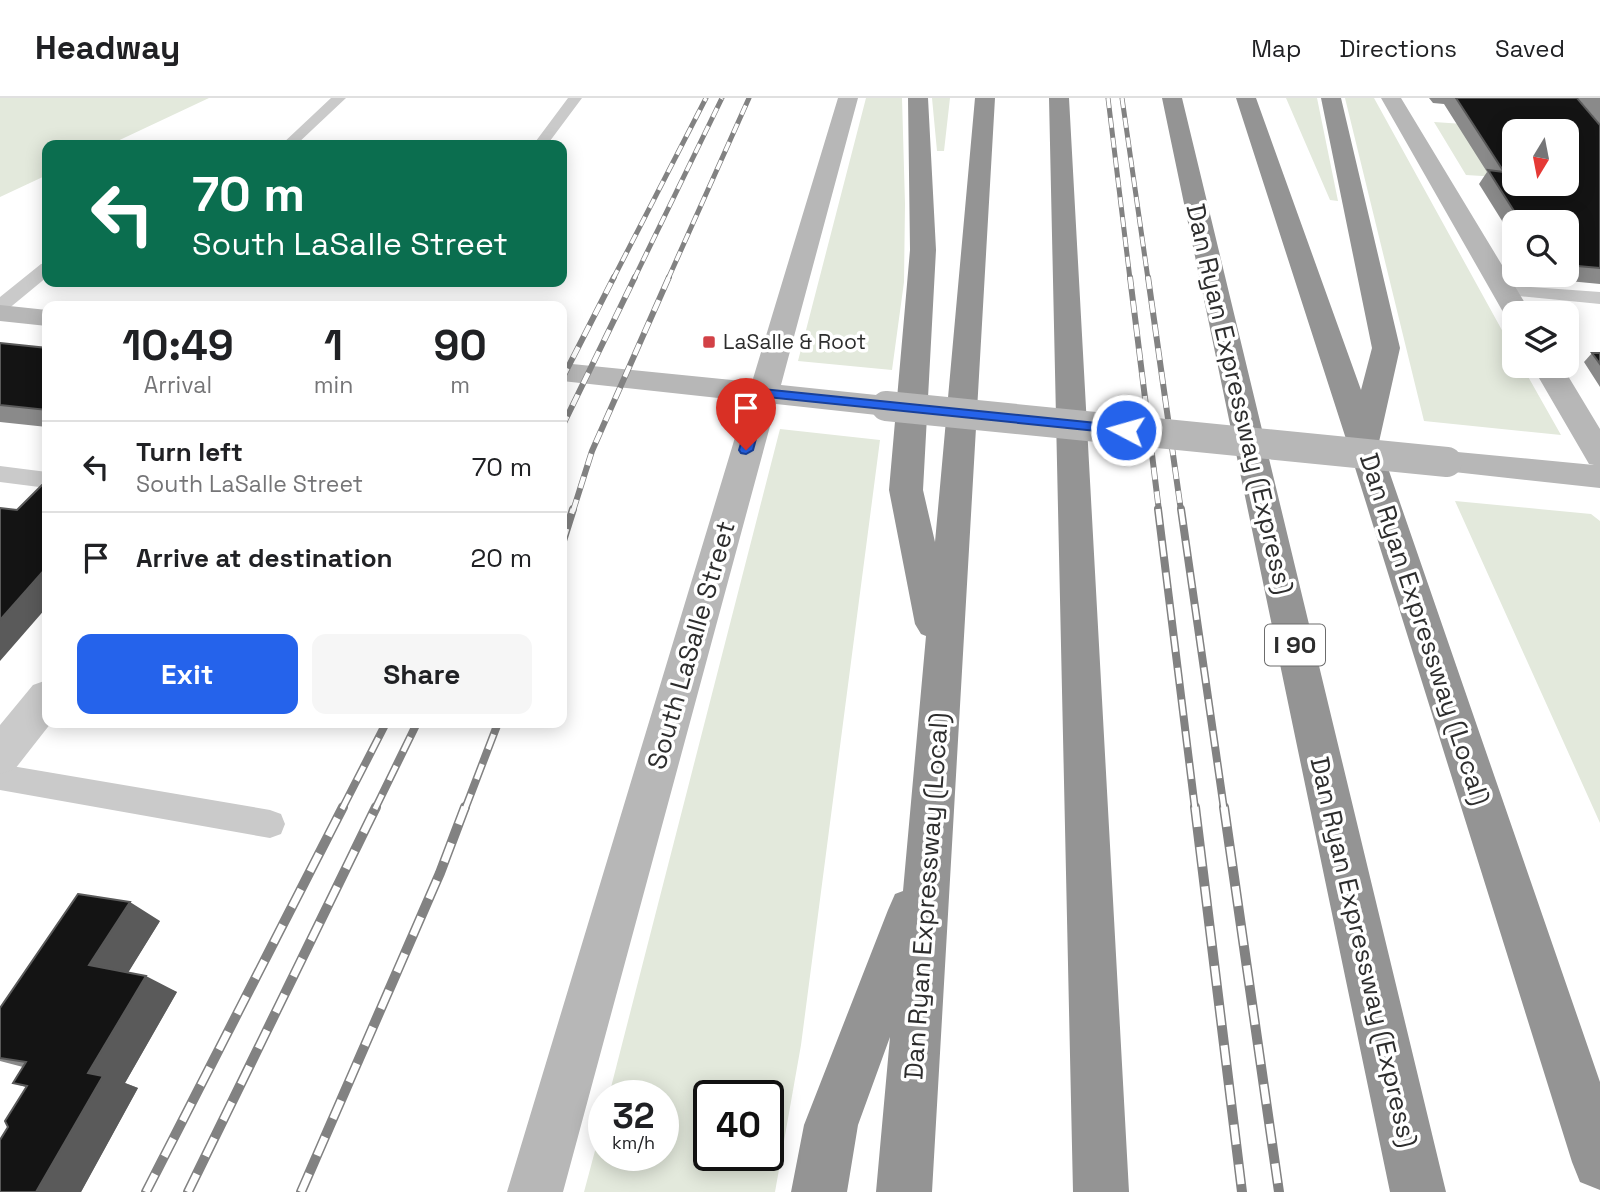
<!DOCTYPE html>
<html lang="en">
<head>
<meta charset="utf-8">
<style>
  body { margin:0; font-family:"Space Grotesk",sans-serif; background:#f6f6f6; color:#202124; height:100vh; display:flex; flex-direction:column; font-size:26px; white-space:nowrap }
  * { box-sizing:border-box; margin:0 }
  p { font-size:23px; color:#757577 }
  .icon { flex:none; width:38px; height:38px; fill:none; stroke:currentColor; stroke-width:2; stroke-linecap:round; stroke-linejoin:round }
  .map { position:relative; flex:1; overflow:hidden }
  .details { position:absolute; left:42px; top:203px; width:525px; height:427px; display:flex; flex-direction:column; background:#fff; border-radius:14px; box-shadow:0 4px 18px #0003 }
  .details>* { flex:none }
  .hud { position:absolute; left:42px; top:42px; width:525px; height:147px; border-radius:14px; box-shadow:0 4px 18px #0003; background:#0b6e4f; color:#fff; overflow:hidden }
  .needle { width:46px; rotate:190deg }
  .controls { position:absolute; left:1502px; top:21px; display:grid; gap:14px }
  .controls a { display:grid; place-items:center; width:77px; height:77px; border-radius:14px; background:#fff; box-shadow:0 4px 18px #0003; font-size:35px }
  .speed { position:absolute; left:588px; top:982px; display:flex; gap:14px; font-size:35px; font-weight:700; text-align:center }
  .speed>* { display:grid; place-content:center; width:91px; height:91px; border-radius:50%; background:#fff; box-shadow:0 4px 18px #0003; line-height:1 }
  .speed small { font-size:18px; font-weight:400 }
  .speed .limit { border:4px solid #111; border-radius:10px; background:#fff; color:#111 }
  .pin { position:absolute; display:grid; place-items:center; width:60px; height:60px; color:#fff; margin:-72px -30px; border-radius:50% 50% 50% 0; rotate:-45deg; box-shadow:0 0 7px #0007 }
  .pin .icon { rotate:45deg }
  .me { position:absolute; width:77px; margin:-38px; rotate:276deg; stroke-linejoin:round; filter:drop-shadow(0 0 5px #0008) }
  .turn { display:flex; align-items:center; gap:24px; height:147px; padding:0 35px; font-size:32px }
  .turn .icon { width:91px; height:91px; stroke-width:2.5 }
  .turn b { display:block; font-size:49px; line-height:60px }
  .eta { display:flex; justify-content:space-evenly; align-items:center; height:119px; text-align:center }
  .eta b { font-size:42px; font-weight:600; line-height:49px }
  .button { display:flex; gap:14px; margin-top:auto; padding:14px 35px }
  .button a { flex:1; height:80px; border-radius:14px; background:#2563eb; color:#fff; font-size:28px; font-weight:600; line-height:80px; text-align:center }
  .button a+a { background:#f6f6f6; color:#202124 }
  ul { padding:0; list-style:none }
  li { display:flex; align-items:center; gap:21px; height:91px; padding:0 35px; border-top:2px solid #e0e0e0 }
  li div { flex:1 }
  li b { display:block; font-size:26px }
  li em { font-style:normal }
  header { display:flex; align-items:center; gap:42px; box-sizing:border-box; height:98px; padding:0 35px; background:#fff; border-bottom:2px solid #e0e0e0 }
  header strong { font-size:33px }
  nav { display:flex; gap:38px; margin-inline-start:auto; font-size:24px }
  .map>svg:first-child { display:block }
</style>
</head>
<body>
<header>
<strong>Headway</strong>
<nav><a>Map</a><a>Directions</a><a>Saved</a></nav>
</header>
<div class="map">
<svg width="1600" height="1094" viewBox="0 0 1600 1094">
  <rect width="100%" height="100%" fill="#fff"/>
  <path fill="#e3e9dc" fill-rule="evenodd" d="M0,0h209l-100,47h-62v30l-47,22z
    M866,0h36l3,106 -1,78 -12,88 -94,-9z
    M932,0h18l-6,53h-7z
    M1286,0h31l21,103 -8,-1z
    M1345,0h29l140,254v14h8l39,69 -137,-14z
    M1434,24l149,10 -69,-1v47l-48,-3z
    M780,331l100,11 -79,605 -26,147h-191l20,-75v38h59v-59l-54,-1zM709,998h59v59h-59z
    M1455,403l136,13 9,7v302z"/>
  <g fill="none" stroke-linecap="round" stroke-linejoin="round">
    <path fill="#cacaca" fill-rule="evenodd" d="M331,0h15l-50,47h-15z
      M568,0h14l-35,47h-14z
      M47,165v14l-40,33 -7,2v-15l41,-33z
      M1503,187l97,7v12l-103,-10 -3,-4z
      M0,368l47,6v16l-47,-6z
      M0,666l270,46 11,4 4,10 -4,10 -11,4 -270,-48z"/>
    <path fill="#cacaca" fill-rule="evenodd" d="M47,582v43h4l-36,46 -15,5v-49l33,-40z"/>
    <path fill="#b7b7b7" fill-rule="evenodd" d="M838,0h20l-77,287 105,11 11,3 4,7 -4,7 -11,3 -110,-12 -213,788h-56l239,-791 -184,-20v-18l190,19z
      M1381,0h20l130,215h-17v7l-7,-1z
      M0,207l47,5v16l-47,-5z
      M1532,268h30l38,63v59l-164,-18 -5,-8 5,-8 11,-3 147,14 -5,-1z"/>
    <path fill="#949494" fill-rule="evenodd" d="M908,0h20l8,152 -13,240 12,52 40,-444h20l-63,1094h-56l14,-155 -32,88 -11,67h-56l13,-67 84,-215 7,-16 8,-3 23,-255 -5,-2 -6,-10 -26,-134 21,-240z
      M1049,0h20l60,1094h-56z
      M1162,0h20l264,1094h-56z
      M1236,0h20l105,292 11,-42 -51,-250h20l59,250 -21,94 221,640v108l-20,-8 -8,-20 -225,-720z"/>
    <defs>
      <path id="rail-far3" d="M1108,0l22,181
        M1122,0l26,181
        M613,181l93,-181
        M634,181l88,-181
        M668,181l81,-181"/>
      <path id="rail-far2" d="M1130,179l29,234
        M1148,179l33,234
        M562,281l52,-102
        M562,329l73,-150
        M573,413l19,-60 77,-174"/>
      <path id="rail-far1" d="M1158,411l37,300
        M1181,411l43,300
        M562,446l11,-35
        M342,711l44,-86
        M375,711l42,-86
        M465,711l33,-86"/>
      <path id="rail" d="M1195,709l47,385
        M1224,709l55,385
        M146,1094l197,-385
        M188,1094l188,-385
        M301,1094l139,-319 25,-66"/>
    </defs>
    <use href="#rail-far3" stroke="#828282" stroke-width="5"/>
    <use href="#rail-far2" stroke="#828282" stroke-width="6"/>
    <use href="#rail-far1" stroke="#828282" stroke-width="8"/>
    <use href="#rail" stroke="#828282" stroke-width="10"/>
    <use href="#rail-far3" stroke="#fff" stroke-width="3.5" stroke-dasharray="10" stroke-linecap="butt"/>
    <use href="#rail-far2" stroke="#fff" stroke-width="4.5" stroke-dasharray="12" stroke-linecap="butt"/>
    <use href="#rail-far1" stroke="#fff" stroke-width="5" stroke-dasharray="16" stroke-linecap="butt"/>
    <use href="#rail" stroke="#fff" stroke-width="7" stroke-dasharray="20" stroke-linecap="butt"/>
    <path stroke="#b7b7b7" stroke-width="30" d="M886,308l561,56"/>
  </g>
  <path fill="#8a8a8a" d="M1429,0h148l23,27v159l-52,-5 -2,-4h20v-53h-52v18l-35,-56 8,-12 -43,-68 -11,-1z
    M1578,0h22v26z
    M0,245l47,5v79l-47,-5z
    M1592,255h8v34l-16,-25z
    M160,823l-32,51 49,20 -52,91 13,5 -57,104h-81l8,-65 18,-40 -13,-4 10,-16 -23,-6v-53z"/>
  <path fill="#5a5a5a" d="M47,469v40l-47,54v-41z
    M130,804l30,19 -37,60 -34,-16z
    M146,878l31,16 -52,91 13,5 -57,104h-45l52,-119z"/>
  <path fill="#141414" stroke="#5a5a5a" stroke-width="2" fill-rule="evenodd" d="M1456,0h121l23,27v143l-34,-3v-43h-45l-33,-52 16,2zM1514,33h52v53h-52z
    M0,245l47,5v62l-47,-5z
    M1592,255h8v11z
    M42,387h5v82l-47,53v-112l17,2z
    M78,796l52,8 -41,63 57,11 -58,97 15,3 -67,116h-36v-52l8,-13 -3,-6 22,-35 -14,-3 13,-21 -26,-4v-50z"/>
  <path fill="#2563eb" stroke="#184099" stroke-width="2" d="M762,291l364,37 7,4 -7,4 -359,-37 -14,53 -7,4 -5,-1 -2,-3 17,-57z"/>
  <rect fill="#d24146" stroke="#fff" stroke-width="2.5" x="702" y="237" width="14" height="14" rx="3.5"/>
  <g text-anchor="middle" stroke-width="7" stroke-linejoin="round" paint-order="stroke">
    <g font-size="21" fill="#2d2d2d" stroke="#fff" text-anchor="start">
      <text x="723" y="251">LaSalle &amp; Root</text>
    </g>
    <rect fill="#fff" stroke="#6c6c6c" stroke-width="2" x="1265" y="526.5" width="60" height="41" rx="5"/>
    <g font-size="24" font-weight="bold" fill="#2d2d2d">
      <text x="1295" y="555">I 90</text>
    </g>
    <g font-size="26" fill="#2d2d2d" stroke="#fff">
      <text transform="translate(1240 301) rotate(77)" y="9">Dan Ryan Expressway (Express)</text>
      <text transform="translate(1425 531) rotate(72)" y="9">Dan Ryan Expressway (Local)</text>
      <text transform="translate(691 547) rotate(-74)" y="9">South LaSalle Street</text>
      <text transform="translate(926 798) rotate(-86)" y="9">Dan Ryan Expressway (Local)</text>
      <text transform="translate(1364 854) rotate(77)" y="9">Dan Ryan Expressway (Express)</text>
    </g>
  </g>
</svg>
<div class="controls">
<a><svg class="needle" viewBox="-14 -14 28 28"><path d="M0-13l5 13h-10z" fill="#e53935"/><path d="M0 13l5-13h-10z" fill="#757577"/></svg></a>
<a><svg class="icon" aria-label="search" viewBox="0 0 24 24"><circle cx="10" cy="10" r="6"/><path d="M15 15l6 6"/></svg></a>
<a><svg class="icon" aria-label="layers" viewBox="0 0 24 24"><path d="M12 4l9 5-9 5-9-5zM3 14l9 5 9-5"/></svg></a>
</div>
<div class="speed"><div>32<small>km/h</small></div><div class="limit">40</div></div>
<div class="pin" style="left:746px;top:352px;background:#d93025"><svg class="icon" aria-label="arrive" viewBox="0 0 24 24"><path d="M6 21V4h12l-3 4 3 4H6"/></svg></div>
<svg class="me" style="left:1126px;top:332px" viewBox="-20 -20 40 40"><circle r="17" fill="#2563eb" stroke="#fff" stroke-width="3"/><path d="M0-11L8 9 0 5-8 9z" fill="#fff"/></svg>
<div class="hud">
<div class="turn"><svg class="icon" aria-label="left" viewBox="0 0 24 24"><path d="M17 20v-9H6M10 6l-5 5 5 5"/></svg><div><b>70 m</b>South LaSalle Street</div></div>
</div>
<section class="details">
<div class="eta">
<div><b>10:49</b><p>Arrival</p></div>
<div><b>1</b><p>min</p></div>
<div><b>90</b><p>m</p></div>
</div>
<ul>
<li><svg class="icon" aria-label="left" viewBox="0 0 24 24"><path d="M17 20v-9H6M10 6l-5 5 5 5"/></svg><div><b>Turn left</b><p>South LaSalle Street</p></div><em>70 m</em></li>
<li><svg class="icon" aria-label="arrive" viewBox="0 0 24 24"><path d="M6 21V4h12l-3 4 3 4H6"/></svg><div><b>Arrive at destination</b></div><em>20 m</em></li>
</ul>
<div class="button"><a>Exit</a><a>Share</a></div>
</section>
</div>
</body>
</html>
